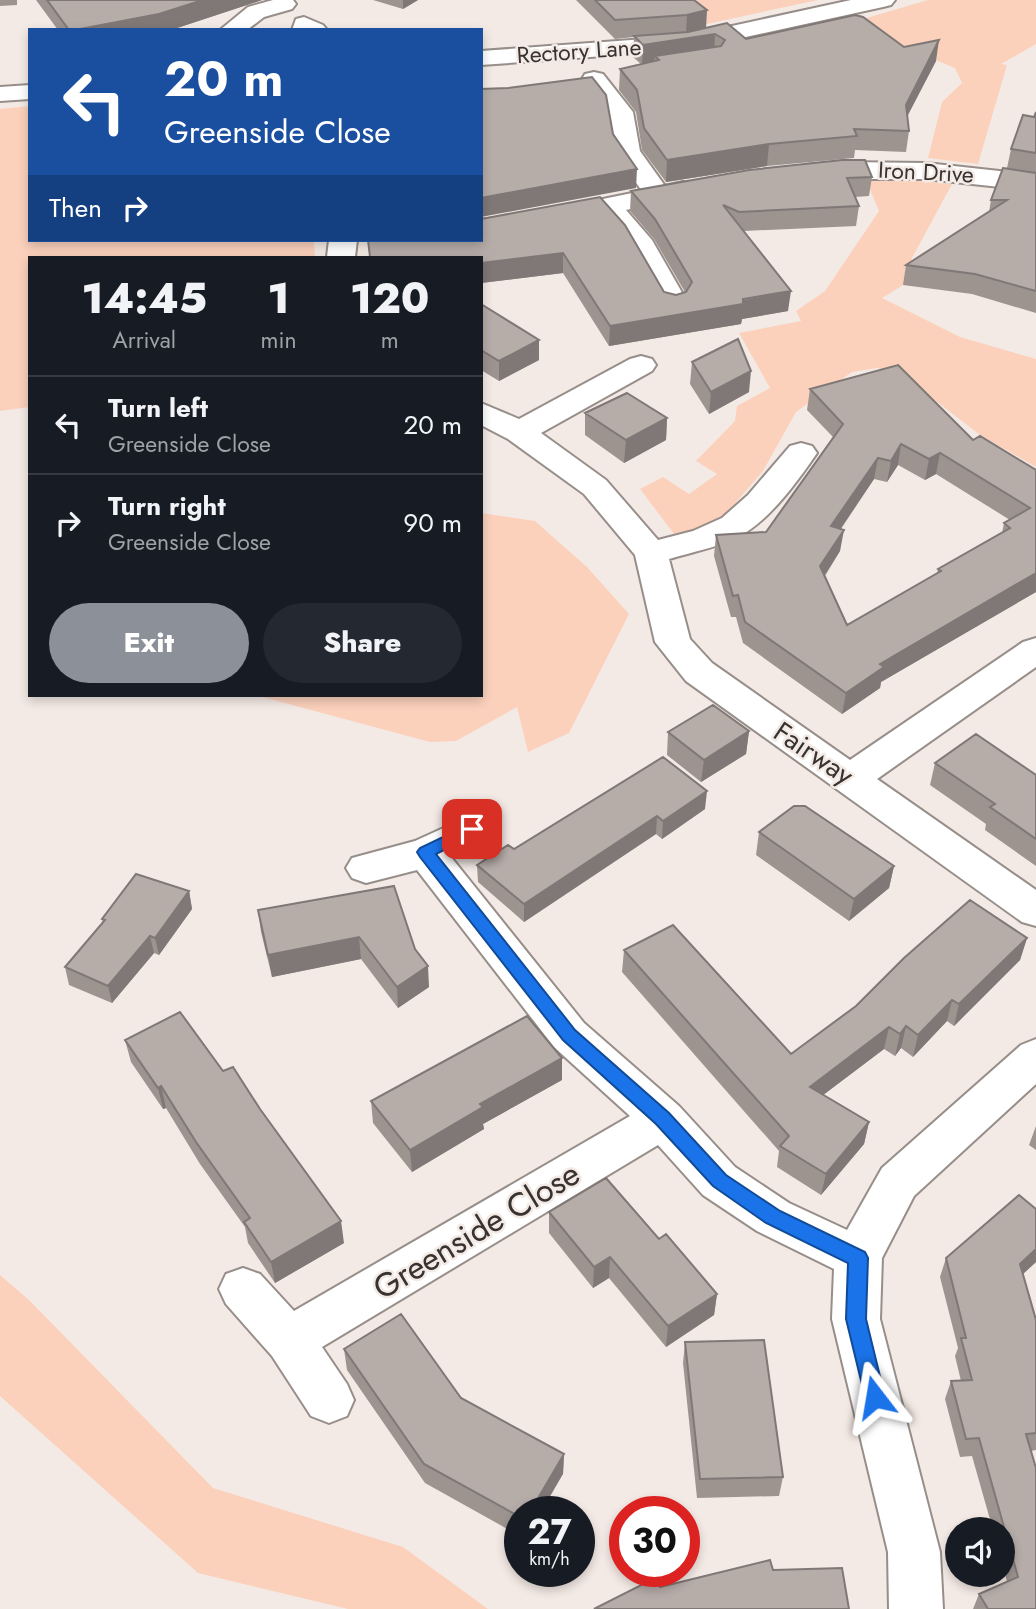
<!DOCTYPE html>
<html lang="en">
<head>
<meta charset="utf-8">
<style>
  body { margin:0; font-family:Jost,sans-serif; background:#242831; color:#f1f3f6; height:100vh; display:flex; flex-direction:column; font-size:26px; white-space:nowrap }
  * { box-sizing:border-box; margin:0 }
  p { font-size:23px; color:#9ea1a6 }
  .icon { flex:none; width:38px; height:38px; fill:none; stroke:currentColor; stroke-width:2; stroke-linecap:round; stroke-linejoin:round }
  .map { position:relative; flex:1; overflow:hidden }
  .panel { position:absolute; left:28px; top:256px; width:455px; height:441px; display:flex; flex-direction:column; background:#171b24; border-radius:0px; box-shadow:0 4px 10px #0003 }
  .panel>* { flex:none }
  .top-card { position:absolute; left:28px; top:28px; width:455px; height:214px; border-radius:0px; box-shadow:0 4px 10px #0003; background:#1a4fa0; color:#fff; overflow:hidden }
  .controls { position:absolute; left:945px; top:1517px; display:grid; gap:14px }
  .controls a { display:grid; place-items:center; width:70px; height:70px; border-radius:50%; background:#171b24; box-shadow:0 4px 10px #0003; font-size:35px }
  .speed { position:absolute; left:504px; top:1496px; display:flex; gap:14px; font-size:35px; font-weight:700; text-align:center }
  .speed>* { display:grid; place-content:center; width:91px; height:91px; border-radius:50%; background:#171b24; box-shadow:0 4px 10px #0003; line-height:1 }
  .speed small { font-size:18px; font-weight:400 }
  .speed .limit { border:10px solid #d22; background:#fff; color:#111 }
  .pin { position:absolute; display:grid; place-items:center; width:60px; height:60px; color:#fff; margin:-30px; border-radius:14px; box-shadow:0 4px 10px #0006 }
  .me { position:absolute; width:77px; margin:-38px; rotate:346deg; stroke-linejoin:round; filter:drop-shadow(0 0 5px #0008) }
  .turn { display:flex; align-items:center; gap:24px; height:147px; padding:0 21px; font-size:32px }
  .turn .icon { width:91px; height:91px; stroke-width:2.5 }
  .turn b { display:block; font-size:49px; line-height:60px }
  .then { display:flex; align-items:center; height:66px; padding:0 21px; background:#0003; gap:14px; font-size:26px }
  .eta { display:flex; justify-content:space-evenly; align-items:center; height:119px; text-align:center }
  .eta b { font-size:42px; font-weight:800; line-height:49px }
  .action { display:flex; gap:14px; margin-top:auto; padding:14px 21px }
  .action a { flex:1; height:80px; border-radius:42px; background:#8c9099; color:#fff; font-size:28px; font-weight:800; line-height:80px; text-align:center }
  .action a+a { background:#242831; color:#f1f3f6 }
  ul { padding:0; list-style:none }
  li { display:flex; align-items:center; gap:21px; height:98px; padding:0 21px; border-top:2px solid #363941 }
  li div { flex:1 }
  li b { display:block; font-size:26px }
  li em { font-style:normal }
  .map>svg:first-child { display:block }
</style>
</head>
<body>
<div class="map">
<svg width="1036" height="1609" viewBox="0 0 1036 1609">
  <rect width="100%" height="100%" fill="#f4eae5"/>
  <path fill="#fbd1bc" d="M673,0h145l-111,24 -35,-22z
    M928,0h108v44l-35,20 6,1 -29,99 -50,-6 14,-56 20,-19 -7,-15 -109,-44z
    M30,106v134h284l1,17h-285v150l-30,4v-302z
    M866,180h50l36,4 -40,74 -4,24 -26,16 78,39 76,22v108l-56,-32 -79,-61 -24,-6 -25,4 -56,40 -33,59 -45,52 -44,11 -34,-45 23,-12 26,17 28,-20 -21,-13 39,-40 2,-15 33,-18 -31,-55 62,-12 -5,-10 29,-20 54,-80z
    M481,513l54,8 52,46 42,47 -60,119 -41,19 -11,-45 -61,34 -26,1 -175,-47h226z
    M0,1275l29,25 184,188 190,59 85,62h-140l-150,-36 -198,-177z"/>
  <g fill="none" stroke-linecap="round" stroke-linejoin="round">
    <defs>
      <path id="street" d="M273,0h20l3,4 -4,5 -28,8 -17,13h-27l28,-23z
        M304,17l19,8 4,5h-35l4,-11z
        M594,72l9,2 30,38 7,39 25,35 18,-4 9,2 4,6 -4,6 -66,14 26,30 36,63 -4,6 -10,3 -10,-3 -38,-66 -25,-28 -120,21v-16l68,-10 93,-19 -28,-39 -6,-39 -26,-34 3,-5z
        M843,162l83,1 110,12v16l-110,-12h-111l-9,-2 -4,-6 4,-6z
        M329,240h28l-2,17h-28z
        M641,356l11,3 4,6 -4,6 -111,62 65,47 52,60 35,-9 29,-13 26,-23 42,-49 11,-3 11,3 5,7c-20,29 -48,68 -79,84 -22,11 -46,15 -69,22l21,80 22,24 138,97 173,-118 13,-4v29l-159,112 159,111v36l-14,-4 -336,-241 -31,-39 -20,-87 -51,-61 -76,-55 -27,-14v-22l38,16 111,-60z
        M472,815l14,4 5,10 -5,10 -35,18 133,166 95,83 56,61 54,36 58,27 35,-62 139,-123 15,-6v45l-122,112 -32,62 -2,61 60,233 3,57h-54l-1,-57 -56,-233 2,-50 -77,-38 -54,-36 -45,-50 -336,202 25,37 7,16 -7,16 -18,7 -18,-7 -39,-60 -46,-52 -7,-15 7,-15 17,-6 17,6 34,37 336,-195 -76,-69 -137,-177 -51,13 -14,-5 -6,-10 6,-10 63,-17z"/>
      <path id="secondary" d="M851,0h44l-4,5 -8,2 -197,43 -205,15v-14l205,-15z
        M30,85v14l-30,2v-14z"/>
    </defs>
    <use href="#street" stroke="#978e89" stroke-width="4"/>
    <use href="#secondary" stroke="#978e89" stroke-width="4"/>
    <use href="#street" fill="#fff" fill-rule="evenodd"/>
    <use href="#secondary" fill="#fff" fill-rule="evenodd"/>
  </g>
  <path fill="#9d9490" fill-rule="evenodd" d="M0,0h17v5l-17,1z
    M36,0h226l-91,30h-113z
    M373,0h45l-15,9z
    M576,0h118l12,28 40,11 158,8 32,14 -29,56 2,14 -3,21 -51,-2 -1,8 -87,8 -101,16 -24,-32 -6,-38 -17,-22 1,-21 21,-5 -8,-7 1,-20 -19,2z
    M1036,112v201l-64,-19 -69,-9 3,-20 83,-53 2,-12 36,-28 -20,-4 4,-19 23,-32z
    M872,177l-3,19 -14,1 4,9 -3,20 -112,5 44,80 -46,8 -1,5 -132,22 -46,-73 -82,10v-64l183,73 12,3 9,-3 -31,-53 -24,-28 1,-20z
    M481,304l58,36v20l-40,21 -18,-11z
    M692,362l57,30 -40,22 -19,-30z
    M810,389l163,51 63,30v122l-155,90 -1,6 -38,26 -99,-71 -7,-26h-5l-17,-61 2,-21 50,-3 67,-95 -26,-27zM898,465l27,15 11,-6 74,46 -6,3 -2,10 -64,36 -1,5 -90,51 -22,-49 15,-25 1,-22 33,-50 13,3z
    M585,413l82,5 -1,22 -42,23 -39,-28z
    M749,731l-3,23 -45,28 -34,-27 1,-23z
    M663,757l42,52 -43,30 -6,-5 -132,88 -46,-40 -1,-17 37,-16z
    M935,763l101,12v91l-51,-36 1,-6 -56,-39z
    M759,832l135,34 -5,22 -40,33 -93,-66z
    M189,891l3,18 -33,46 -5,-2 -42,50 -43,-18 -4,-18 38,-44 -1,-4z
    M258,910l157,39 14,38 -31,21 -37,-49 -89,18 -11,-45z
    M1027,938l-7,22 -66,66 -7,-5 -34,36 -12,-9 -6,8 -11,-7 -61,46 46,27 -5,22 -43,51 -44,-28 2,-16 -157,-179 2,-22 167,104z
    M125,1040l219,203 -69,40 -27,-40 -3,-16 -45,-63 -34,-56 -3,1 -32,-47z
    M562,1080l-79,44 1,5 -72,43 -39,-49 -2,-22z
    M1036,1126v24l-7,-5z
    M1036,1209v53l-13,12 13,46v130l-5,1 5,158h-63l6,-15 28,-12 -4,-16v-36h-10l-21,-74 -12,1 -15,-58 6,-18h10l-6,-25 3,-8 -18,-71 6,-19z
    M549,1212l168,82 -3,21 -48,32 -57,-69 -16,10 -44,-55z
    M685,1342l98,135 -4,19 -82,2 -14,-135z
    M344,1349l117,49 103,56 -1,20 -43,38v24l-95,-53 -78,-113z"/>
  <path fill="#7f7876" d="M203,0h59l-91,30h-96z
    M403,0h15l-15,9z
    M707,10l-1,19 -20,4 1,-18z
    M715,34l-1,20 -59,2 -1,8 -12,2 1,-21z
    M939,40l-3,21 -34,65 4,-21z
    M769,144l-2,22 -101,16 1,-22z
    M637,169l-1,19 -155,29v-19z
    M563,253v20l-82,10v-20z
    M791,291l-3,20 -46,8 -1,5 -132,22 1,-20z
    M539,340v20l-40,21v-20z
    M751,371l-2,21 -40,22 2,-22z
    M667,418l-1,22 -42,23 2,-23z
    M901,444l-3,21 -11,17 4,-21z
    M940,453l-4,21 -11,6 4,-21z
    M878,458l-4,21 -46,68 3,-21z
    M844,530l-4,21 -23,36 3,-21z
    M1036,573v19l-155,90 -1,6 -38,26 4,-21 34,-29z
    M749,731l-3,23 -45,28 3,-22z
    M707,791l-2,18 -43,30 1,-18z
    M657,816l-1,18 -132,88v-18z
    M894,866l-5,22 -40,33 5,-22z
    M189,891l3,18 -33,46 -4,-17z
    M150,936l4,17 -42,50 -4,-17z
    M359,937l2,22 -89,18 -4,-22z
    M1027,938l-7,22 -66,66 5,-22z
    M428,966l1,21 -31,21 -1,-21z
    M952,1000l-5,21 -34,36 5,-22z
    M906,1026l-5,22 -6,8 5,-22z
    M889,1027l-5,22 -78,59 4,-21z
    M562,1058v22l-79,44 1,5 -72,43 -2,-22 70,-46z
    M161,1086l5,22 -3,1 -5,-21z
    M869,1122l-5,22 -43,51 5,-21z
    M341,1221l3,22 -69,40 -4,-21z
    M1036,1249v13l-23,21 7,-19z
    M610,1257l-1,21 -16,10 1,-21z
    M717,1294l-3,21 -48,32 2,-21z
    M564,1454l-1,20 -22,38h-11z"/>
  <path fill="#b6aca8" stroke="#7f7876" stroke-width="2" fill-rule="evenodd" d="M47,0h156l-44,14 -84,16h-6z
    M595,0h99l13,10 -20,5 -72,5z
    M855,15l8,2 41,30 35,-7 -33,65 3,26 -55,-2 3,7 -88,8 -102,16 -23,-32 -7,-38 -17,-21 39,-9 -4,-4 66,-10 4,-6 -10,-6 -72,11 -9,-9 54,-4 39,-9 19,16z
    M592,77l14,18 7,39 24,35 -156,29v-109l27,-1z
    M1036,112v41l-25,-4 12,-34 11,2z
    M842,160h23l7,17 -25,1 12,28 -120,6 -16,-7 68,86 -48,8v5l-133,22 -47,-73 -82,10v-6h-111l-2,-17h113v-21l119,-22 25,28 39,67 12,3 10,-3 6,-10 -37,-63 -24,-28 118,-21z
    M1003,168l33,5v118l-61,-17 -69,-9 101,-65h-16z
    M481,304l58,36 -40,21 -18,-11z
    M738,339l13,32 -40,21 -19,-30z
    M898,365l75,75 7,-4 56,34v103l-156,91 4,3 -38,26 -101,-71 -7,-27 -5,1 -17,-61 50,-3 77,-108 -33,-35zM901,444l28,15 11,-6 90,55 -26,15 6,5 -72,41 3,2 -94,54 -27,-59 24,-36 -13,-4 47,-68 13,3z
    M627,393l40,25 -41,22 -41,-27z
    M713,705l36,26 -45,29 -36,-28z
    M976,734l60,41v64l-46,-32 5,-3 -60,-41z
    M663,757l44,34 -44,30 -6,-5 -133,88 -47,-39 31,-20 6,4z
    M794,806h11l89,60 -40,33 -95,-67z
    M136,874l53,17 -34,47 -5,-2 -42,50 -43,-19 40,-47 -3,-1z
    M394,886l21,63 13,17 -31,21 -38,-50 -91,18 -10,-45z
    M970,900l57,38 -68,66 -7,-4 -34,35 -12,-9 -6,8 -11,-7 -79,60 59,35 -43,52 -46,-28 9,-10 -165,-186 49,-25 118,129 65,-48 48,-48z
    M180,1012l43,59 10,-4 27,42 81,112 -70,41 -27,-40 6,-4 -54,-76 -35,-56 -3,2 -33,-48z
    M527,1016l35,42 -82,46 3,3 -73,43 -39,-49z
    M606,1178l53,61 7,-5 51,60 -49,32 -58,-69 -16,10 -45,-55z
    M1019,1195l17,14v40l-16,15 16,56v113l-10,1 10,34v141h-48l-9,-15 39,-17 -39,-139 -13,1 -15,-58 21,-1 -11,-42h5l-20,-80z
    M401,1314l60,84 103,56 -34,58h-10v5l-96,-53 -80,-115z
    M764,1340l19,137 -83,2 -15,-137z
    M770,1560l3,10 69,-2 7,41h-255l61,-31 5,9z"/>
  <path fill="#1a73e8" stroke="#114b97" stroke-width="2" d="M472,823l5,2 3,4 -3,4 -41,21 139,176 94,83 57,62 54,36 85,41 3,6 -2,61 19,78 -3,7 -7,3 -7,-3 -3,-7 -19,-78 2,-56 -82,-40 -53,-37 -57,-62 -93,-84 -143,-183 -3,-5 3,-4z"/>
  <g text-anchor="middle" stroke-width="5" stroke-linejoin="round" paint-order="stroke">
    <g font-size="23" fill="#373331" stroke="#f4eae5">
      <text transform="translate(579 51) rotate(-4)" y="8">Rectory Lane</text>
      <text transform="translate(926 172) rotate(3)" y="8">Iron Drive</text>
    </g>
    <g font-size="28" fill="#373331" stroke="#f4eae5">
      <text transform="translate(814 753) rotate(34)" y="10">Fairway</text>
    </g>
    <g font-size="33" fill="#373331" stroke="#f4eae5">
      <text transform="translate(476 1230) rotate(-31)" y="12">Greenside Close</text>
    </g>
  </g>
</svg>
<div class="controls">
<a><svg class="icon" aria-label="sound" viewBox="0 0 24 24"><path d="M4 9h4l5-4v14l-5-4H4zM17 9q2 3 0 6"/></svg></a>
</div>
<div class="speed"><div>27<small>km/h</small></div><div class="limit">30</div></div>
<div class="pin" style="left:472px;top:829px;background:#d93025"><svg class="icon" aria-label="arrive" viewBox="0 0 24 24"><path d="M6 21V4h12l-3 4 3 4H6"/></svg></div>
<svg class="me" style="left:875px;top:1397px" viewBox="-20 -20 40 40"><path d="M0-17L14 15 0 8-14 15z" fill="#1a73e8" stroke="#fff" stroke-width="4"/></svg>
<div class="top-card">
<div class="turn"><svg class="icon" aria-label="left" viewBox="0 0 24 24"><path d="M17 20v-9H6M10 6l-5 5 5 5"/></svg><div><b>20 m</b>Greenside Close</div></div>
<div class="then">Then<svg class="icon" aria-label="right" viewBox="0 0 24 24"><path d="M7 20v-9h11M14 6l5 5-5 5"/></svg></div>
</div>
<section class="panel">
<div class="eta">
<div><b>14:45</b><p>Arrival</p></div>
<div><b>1</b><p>min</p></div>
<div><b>120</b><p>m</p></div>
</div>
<ul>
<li><svg class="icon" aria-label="left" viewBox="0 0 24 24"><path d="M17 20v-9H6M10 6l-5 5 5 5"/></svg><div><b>Turn left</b><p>Greenside Close</p></div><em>20 m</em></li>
<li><svg class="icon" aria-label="right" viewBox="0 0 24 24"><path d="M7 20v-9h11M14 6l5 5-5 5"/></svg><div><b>Turn right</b><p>Greenside Close</p></div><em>90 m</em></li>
</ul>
<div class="action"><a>Exit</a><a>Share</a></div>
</section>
</div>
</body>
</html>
